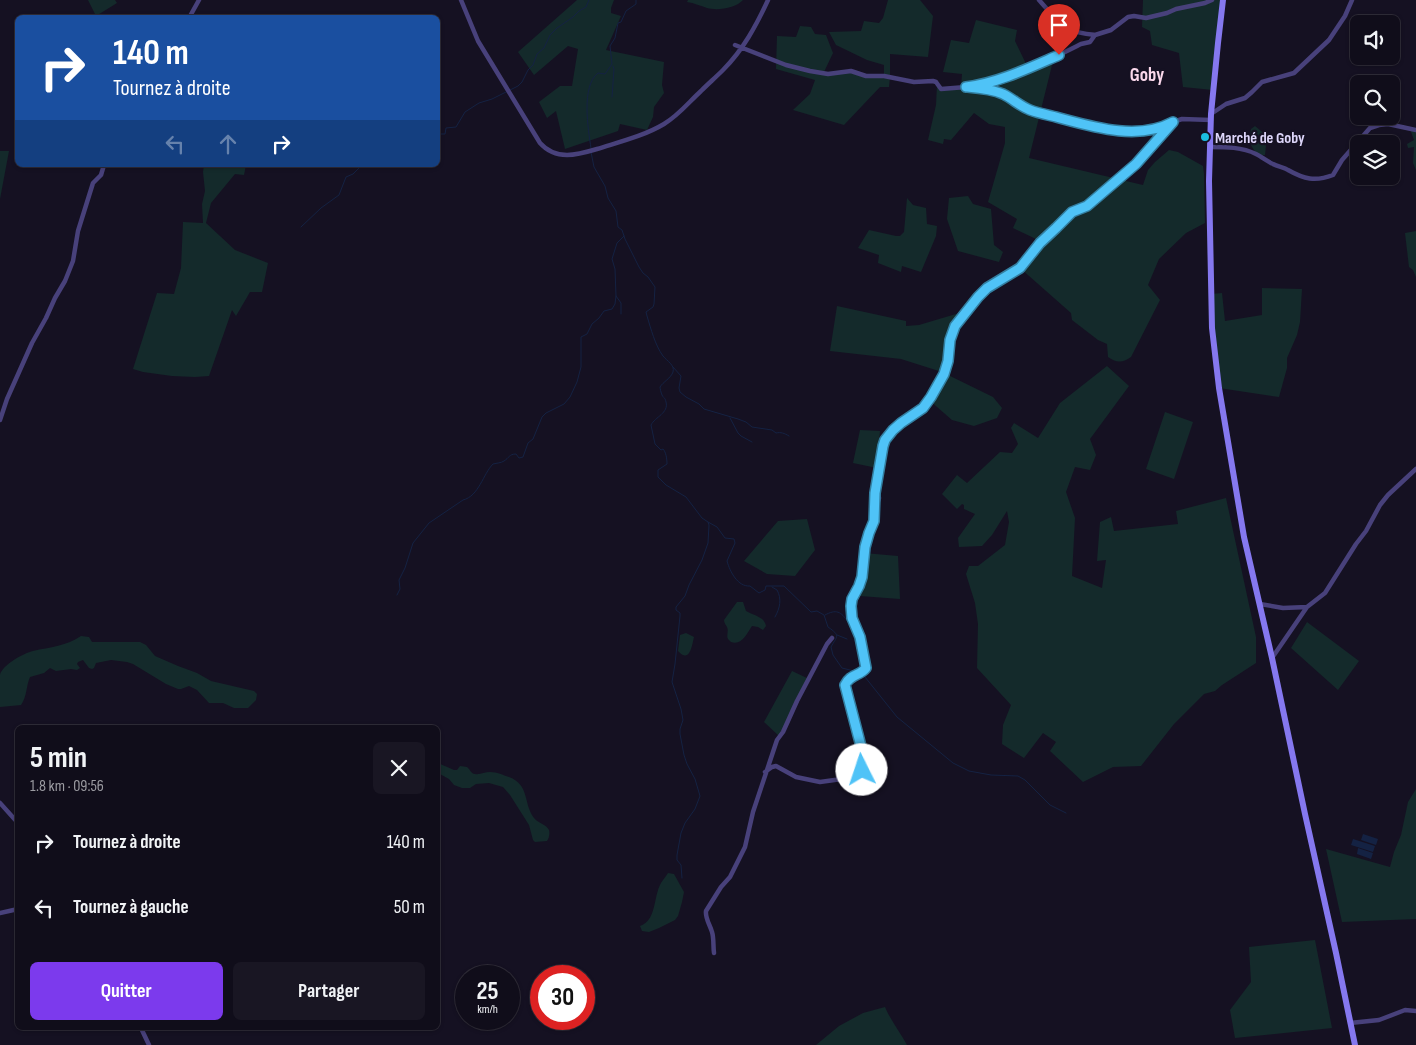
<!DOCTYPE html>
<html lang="fr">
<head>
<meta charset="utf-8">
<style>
  body { margin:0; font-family:"Sofia Sans Condensed",sans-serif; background:#191623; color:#f1f3f6; height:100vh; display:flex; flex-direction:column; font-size:19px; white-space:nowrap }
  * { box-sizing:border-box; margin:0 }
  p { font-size:16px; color:#9c9ca2 }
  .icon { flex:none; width:28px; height:28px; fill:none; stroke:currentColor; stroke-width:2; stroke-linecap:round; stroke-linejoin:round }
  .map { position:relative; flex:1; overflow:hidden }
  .details { position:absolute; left:15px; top:725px; width:425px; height:305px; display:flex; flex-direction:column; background:#100d1a; border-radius:8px; box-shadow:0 1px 4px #0004,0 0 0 1px #302d39 }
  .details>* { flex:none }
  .top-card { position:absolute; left:15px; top:15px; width:425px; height:152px; border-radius:8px; box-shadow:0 1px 4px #0004,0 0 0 1px #302d39; background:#1a4fa0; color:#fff; overflow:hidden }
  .buttons { position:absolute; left:1350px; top:15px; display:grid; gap:10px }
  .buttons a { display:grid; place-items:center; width:50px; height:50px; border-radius:8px; background:#100d1a; box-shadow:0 1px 4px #0004,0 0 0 1px #302d39; font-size:25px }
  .speed { position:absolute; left:455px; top:965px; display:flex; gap:10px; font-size:25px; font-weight:700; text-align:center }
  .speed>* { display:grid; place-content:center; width:65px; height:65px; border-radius:50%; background:#100d1a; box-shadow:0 1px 4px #0004,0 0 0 1px #302d39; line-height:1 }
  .speed small { font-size:12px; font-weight:400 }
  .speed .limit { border:8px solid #d22; background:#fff; color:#111 }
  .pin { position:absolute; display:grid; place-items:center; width:42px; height:42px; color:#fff; margin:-51px -21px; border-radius:50% 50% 50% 0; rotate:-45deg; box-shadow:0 0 5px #0007 }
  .pin .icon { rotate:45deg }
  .me { position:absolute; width:55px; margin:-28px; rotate:356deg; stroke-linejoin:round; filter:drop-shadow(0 0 4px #0008) }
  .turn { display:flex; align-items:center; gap:18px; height:105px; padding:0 15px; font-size:22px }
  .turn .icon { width:65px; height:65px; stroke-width:2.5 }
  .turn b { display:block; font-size:35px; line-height:42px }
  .lanes { display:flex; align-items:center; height:48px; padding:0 15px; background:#0003; justify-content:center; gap:25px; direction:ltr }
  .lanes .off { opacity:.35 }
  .round { display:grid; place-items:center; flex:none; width:52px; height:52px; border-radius:8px; background:#191623 }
  .head { display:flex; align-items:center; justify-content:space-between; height:85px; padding:0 15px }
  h1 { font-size:30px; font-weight:700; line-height:38px }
  .primary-button { display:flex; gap:10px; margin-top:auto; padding:10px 15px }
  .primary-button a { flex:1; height:58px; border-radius:8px; background:#7c3aed; color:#fff; font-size:20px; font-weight:700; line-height:58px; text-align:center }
  .primary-button a+a { background:#191623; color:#f1f3f6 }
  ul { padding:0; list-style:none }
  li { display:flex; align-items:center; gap:15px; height:65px; padding:0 15px }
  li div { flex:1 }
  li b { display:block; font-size:19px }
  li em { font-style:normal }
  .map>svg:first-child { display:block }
</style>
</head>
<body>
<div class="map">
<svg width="1416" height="1045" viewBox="0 0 1416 1045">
  <rect width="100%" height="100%" fill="#151122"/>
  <path fill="#142a2b" d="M88,0h27l2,3 -21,13z
    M577,0h37l-3,8v5l10,3 -15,34 58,12 -2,23 2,8 -10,14 -1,10 -6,13 -27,-6 -2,7 -53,18 -9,-38 -9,7 -8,-16 21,-16h12l6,-37 -10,-3 -34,29 -16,-23z
    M688,0h55c-7,8 -25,11 -36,8 -6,-2 -13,-5 -20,-6z
    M888,0h32l13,16 -5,41 -38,-3v23l-1,10h-9l-36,38 -51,-15 17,-16 5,-14 -39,-11 1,-33 19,1 4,-11 11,1 4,7 11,1 7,18 -9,19 27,-1 9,4 24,1v-11l-17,-5 -31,-15 -7,-13 32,-1 3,-10 15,2 4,-5z
    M1143,0h80l-10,90 -30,-3 -4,-34 -27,-8 -2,-14 -8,-4z
    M976,20l41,10 -2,11 13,27 26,-11 -25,101 114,27 5,-15 7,-8 14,-12 9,2 25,14 1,8 1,49 -19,10 -27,26 -11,26 12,15 -29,57c-9,6 -14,6 -23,0l-1,-13 -9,-4 -26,-20 -1,-7 -51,-45 16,-29 -23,-11 4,-9 -29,-17 17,-59v-16l-16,-3 -15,-11 -23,27 -7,-1 -1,5 -15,-4 8,-35 1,-20 4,4 20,-2 1,-13 -19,-2 8,-32 18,3z
    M1255,126l12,10 -2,19h-8l-8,-13 2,-13z
    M1410,129h6v41l-3,-7 1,-16 -6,1 -1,-4 7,-4z
    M0,151h9l-9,48z
    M204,165h42l-2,10 -9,-1 -24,29 -5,20 29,27 33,13 -6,29h-12l-14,24 -4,-6 -23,66 -14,1 -23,-1 -29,-4 -10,-3 24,-76 17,1 7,-26 2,-46 20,1 -1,-19 3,-13 -2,-19z
    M968,196l5,8 18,5 3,36 9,7 -4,10 -41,-11 -11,-32 2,-21z
    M907,198l6,7 13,3 1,16 10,2 -1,10 -15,36 -19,-6 -1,6 -23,-9 1,-8 -21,-7 11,-18 27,6h4l4,-4z
    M1416,231v46l-3,-7 -4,-3 -4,-34z
    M1262,288l40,1 -2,33 -3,13 -10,23v10l-8,29 -60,-9 -8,-94 11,-1 3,28 37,-6z
    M837,306l69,15v5l13,-1 47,-14 -14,22 -2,18 -6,22 49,24 9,11 -5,10 -23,8 -22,-6 -23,-20 15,-27 -2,-1 -41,-13 -71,-8z
    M1107,366l22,20 -39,53 6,16 -6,15 -15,-3 -9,25 9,26 -3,58 30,12 4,-28 -9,1 3,-39 11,-5 3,14 64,-7 -2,-13 50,-13 30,139v26l-34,22 -7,6 -11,3 -30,30 -33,42 -28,1 -30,15 -33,-31 6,-9 -13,-9 -19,25 -22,-14 1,-19 8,-20 -34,-37 1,-44 -3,-21 -9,-29 3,-8h9l27,-21 4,-23 -2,-11 -15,24 -10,11 -23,1 -1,-9 17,-24 -11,-5v-4l-2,-1 -5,5 -15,-15 15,-19 10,8 33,-31 12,1 6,-9 -7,-16 3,-5 24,15 22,-35z
    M1165,412l28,10 -19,57 -28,-10z
    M860,430l20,1 -3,37 -24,-5z
    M807,519l8,31 -20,26 -28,-2 -23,-13 34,-40z
    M864,553l34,3 2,43 -40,-3z
    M737,602h6l3,9c8,5 18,5 20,15l-3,4 -5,-3 -6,-1c-5,7 -10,20 -21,16 -1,-1 -2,-2 -3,-3 -2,-3 1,-8 -1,-12 -1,-2 -3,-4 -3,-7z
    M1307,622l52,39 -21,29 -47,-42z
    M686,633l8,4c-2,8 -4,27 -16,14l2,-16z
    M81,636l8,1 3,5h48l6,3 9,11 23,10 19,7 14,8 43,10 3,3 -1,6 -8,8h-14l-11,-5h-14l-12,-13 -8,-4 -8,3h-3l-12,-5 -33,-20 -6,-2 -16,-2 -15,3 -2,5 -2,1 -3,-1 -6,-8 -5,2 -1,2 3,4 -3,2 -6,-1 -15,2 -6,-3 -6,5 -14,4c-4,9 -3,20 -9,28l-21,2c0,-10 0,-22 0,-32 2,-10 24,-22 33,-24 17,-4 34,-5 48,-15z
    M792,671l17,8 -30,57 -15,-14z
    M438,763l16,7h3l3,-4 7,1c3,2 4,7 8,7 5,1 10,-2 15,-2 7,0 13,3 19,5 21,8 14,26 25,41 4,5 12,6 15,12 1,4 0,8 -2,11l-12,1 -2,-2 -4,-15 -19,-30 -7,-8 -14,-4 -13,1 -6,4h-8l-8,-3 -5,-6 -11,-6z
    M1416,789v130l-74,3 -16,-73 64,18 4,-15 7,-17 7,-33z
    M668,873l6,1 10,18 -2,10 -4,14 -3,4 -16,8 -10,4 -7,-1 -2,-5c17,-6 13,-29 21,-43 2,-3 5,-7 7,-10z
    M1315,940l17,88 -97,10 -5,-28 21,-28 -2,-35z
    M885,1007c6,14 15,25 22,38h-91l23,-19 24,-13z"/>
  <path fill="#142243" d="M1363,834l15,5 -2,6 -15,-5z
    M1353,839l22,7 -2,6 -22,-7z
    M1358,848l15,5 -2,6 -14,-5z"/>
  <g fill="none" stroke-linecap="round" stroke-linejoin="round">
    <path stroke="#142243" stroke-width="1" d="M612,97l2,-28 -1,-3
      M438,134h7l1,-6 10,-1 9,-15 14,-9 13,-4 26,-13 4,-4 6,-12 5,-5 4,-11 7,-6 6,-13 7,-7 16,-11 6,-6 7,-4 3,-7
      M591,148c-3,-19 -10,-62 7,-75l7,1 7,-10 -2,-18 5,-8 3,-15 3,-1 5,-11 10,-7v-4
      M591,152l3,15 11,19 3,12 8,13 2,16 4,3 3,9 14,28 4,6 5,4 7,10 -1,17 -1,3 -7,5 1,4c4,13 8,29 16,40 4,5 12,9 10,16 -2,6 -10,10 -13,15 0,1 1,6 2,8 2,4 3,2 4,7 3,11 -11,15 -15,23l4,19 6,6 2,-1c3,3 4,10 4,15l-9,6v7l8,8 20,12 16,21 6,4 1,3 -1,18 -6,17 -13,25 -4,11 -9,11v3l4,3v3l-5,48 -3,18 9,27 2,11 -3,9v5l4,21 3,9 8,15 5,17 -5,13 -10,14 -4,10 -4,22v5l4,5 1,13
      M301,227l20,-19 18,-13 7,-18 7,-3 9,-9
      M621,314v-11l-5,-7 -1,-27 -3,-10 5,-16 7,-7
      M673,367l8,9 -2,12 1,4 6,5 13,7 5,5 34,10 8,3 6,5 20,3 4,3c5,-1 8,0 13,3
      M730,418l8,15 3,3 11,6
      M708,522l9,5 8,11 9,1 1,4 -8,18c3,11 11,26 23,25l9,7 6,-3 1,-4h18l27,26 6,-1 7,4 4,12c13,9 9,9 3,20l2,8 9,13 16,4
      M772,587l5,3c5,9 3,18 -2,27
      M397,595l3,-6 -1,-9 6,-12 8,-25 16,-20 34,-23c16,-4 20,-26 30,-36 4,-1 8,-1 11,-3 5,-3 5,-7 12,-7l3,4 4,-1 5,-14 5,-4 9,-22 4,-4 18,-9 6,-7 7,-15 4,-15v-30l6,-3 5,-10 7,-6 5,-7 8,-2 3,-5 1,-8
      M825,615c11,-6 16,-4 23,7
      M837,635l10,4
      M862,675l3,2 32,40 56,46 16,8 22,4 27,1 7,4 25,25 16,8"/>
    <path stroke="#48417b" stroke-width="4.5" d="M461,0l17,41 62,102c16,18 37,12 57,6 22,-7 47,-13 67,-25 15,-9 25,-22 37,-33 7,-7 15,-14 22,-21 20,-20 33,-44 45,-70
      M1039,0c8,9 21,25 32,30 7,3 16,4 24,5
      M189,18l10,-18
      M735,45l51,20 24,6 18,3 23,-3 15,5h18l30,6 19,-1 3,1 5,7 25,-2 23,3 14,4 27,16 68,18 35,3h13l19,-5 8,-4 9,-3 29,1
      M974,86c38,-7 73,-25 107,-42l9,-2 5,-7 16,-5 17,-13 6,-1 12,2 21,-5 9,-4 29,-6 7,-3
      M1211,114l15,-10 19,-6 7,-6 10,-10 32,-9 35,-33 16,-24 7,-16
      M1210,147c16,0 32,0 46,7 6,3 12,8 17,10 5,3 11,3 15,6 16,9 27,12 45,5l9,-15 28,-32 9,-3 9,-1 28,6
      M0,420l7,-21 25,-56 14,-25 9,-20 10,-17 8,-20 5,-30 15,-48 8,-8 3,-10
      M876,507l3,-9 -2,-12
      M1260,604l23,4 24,-1
      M1272,658l35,-51 18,-14 31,-49 10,-13 14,-26 8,-10 28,-26
      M765,772l7,-5 4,-1 20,11 24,5 29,-4 13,-8 1,-16 -18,-69c5,-11 15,-9 22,-17l-7,-31 -8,-19 -1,-11 1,-8 7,-13 3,-9 3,-30 4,-14 5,-12 1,-28 8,-47 2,-6 8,-10 8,-7 22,-15 8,-11 13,-23 5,-13 1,-21 5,-14 22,-29 10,-9 33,-20 20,-25 32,-30 15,-7 49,-42 37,-42
      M0,803l18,20
      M0,913l18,-4
      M714,953c-1,-7 0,-15 -2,-21 -2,-7 -7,-14 -6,-21l15,-24 9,-10 15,-30 8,-35 24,-72 6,-8 14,-31 30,-57 5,-6
      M1350,1023l29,-3 26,-10 11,1
      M141,1028l8,17"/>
    <path stroke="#8578ef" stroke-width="6" d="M1223,0l-5,43 -7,71 -2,67 3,147 7,60 25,149 28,121 33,156 31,139 19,92"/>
  </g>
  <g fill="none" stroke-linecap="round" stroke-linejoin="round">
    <defs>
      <path id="route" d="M862,770l1,-16 -18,-69c5,-11 15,-9 21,-17l-6,-31 -8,-19 -1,-12 1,-7 7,-13 3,-9 3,-30 4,-14 5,-12 1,-28 8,-47 2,-6 8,-10 8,-7 22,-15 8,-11 13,-23 4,-13 2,-21 5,-14 23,-29 9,-9 33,-20 20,-25 16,-15 16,-16 15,-6 49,-42 37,-42c-35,19 -80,5 -117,-5 -8,-2 -18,-4 -26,-7 -10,-4 -17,-11 -27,-16 -11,-5 -25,-6 -37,-7 32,-4 63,-19 93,-32"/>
    </defs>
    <use href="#route" stroke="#337fa1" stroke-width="12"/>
    <use href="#route" stroke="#4fc3f7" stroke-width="9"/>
  </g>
  <circle fill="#1bbde1" stroke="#151122" stroke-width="2" cx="1205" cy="137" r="5"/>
  <g text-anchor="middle" stroke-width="4.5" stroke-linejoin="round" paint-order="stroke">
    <g font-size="16" font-weight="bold" fill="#ddd6fa" stroke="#151122" text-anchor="start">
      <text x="1215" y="143">Marché de Goby</text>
    </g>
    <g font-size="19" font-weight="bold" fill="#fad8eb" stroke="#151122">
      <text x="1147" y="81">Goby</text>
    </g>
  </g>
</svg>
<div class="buttons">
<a><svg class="icon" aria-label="sound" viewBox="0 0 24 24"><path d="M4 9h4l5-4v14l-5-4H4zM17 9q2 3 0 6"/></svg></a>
<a><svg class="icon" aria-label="search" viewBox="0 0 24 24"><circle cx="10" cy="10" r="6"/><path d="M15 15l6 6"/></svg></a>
<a><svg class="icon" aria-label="layers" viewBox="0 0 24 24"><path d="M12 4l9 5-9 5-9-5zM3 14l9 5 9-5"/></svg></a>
</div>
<div class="speed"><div>25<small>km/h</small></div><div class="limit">30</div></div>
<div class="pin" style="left:1059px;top:55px;background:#d93025"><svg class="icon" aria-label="arrive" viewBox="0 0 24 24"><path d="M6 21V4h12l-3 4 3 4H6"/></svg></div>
<svg class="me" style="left:862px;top:770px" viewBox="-20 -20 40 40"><circle r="19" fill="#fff"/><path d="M0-13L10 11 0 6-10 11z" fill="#4fc3f7"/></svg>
<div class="top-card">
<div class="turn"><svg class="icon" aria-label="right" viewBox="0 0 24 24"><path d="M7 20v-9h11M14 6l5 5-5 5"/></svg><div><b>140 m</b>Tournez à droite</div></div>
<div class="lanes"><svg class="icon off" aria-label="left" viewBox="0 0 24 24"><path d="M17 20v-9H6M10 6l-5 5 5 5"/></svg><svg class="icon off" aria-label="ahead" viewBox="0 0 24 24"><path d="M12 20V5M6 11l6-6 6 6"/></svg><svg class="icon" aria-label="right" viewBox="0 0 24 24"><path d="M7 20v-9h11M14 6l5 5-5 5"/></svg></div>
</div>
<section class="details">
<div class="head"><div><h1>5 min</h1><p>1.8 km · 09:56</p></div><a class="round"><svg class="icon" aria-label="close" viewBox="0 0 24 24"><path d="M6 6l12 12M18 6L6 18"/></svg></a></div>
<ul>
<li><svg class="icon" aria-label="right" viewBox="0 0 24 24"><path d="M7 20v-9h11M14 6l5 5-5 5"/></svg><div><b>Tournez à droite</b></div><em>140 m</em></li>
<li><svg class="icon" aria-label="left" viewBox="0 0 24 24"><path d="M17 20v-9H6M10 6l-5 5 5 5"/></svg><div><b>Tournez à gauche</b></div><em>50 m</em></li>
</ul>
<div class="primary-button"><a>Quitter</a><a>Partager</a></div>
</section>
</div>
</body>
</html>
